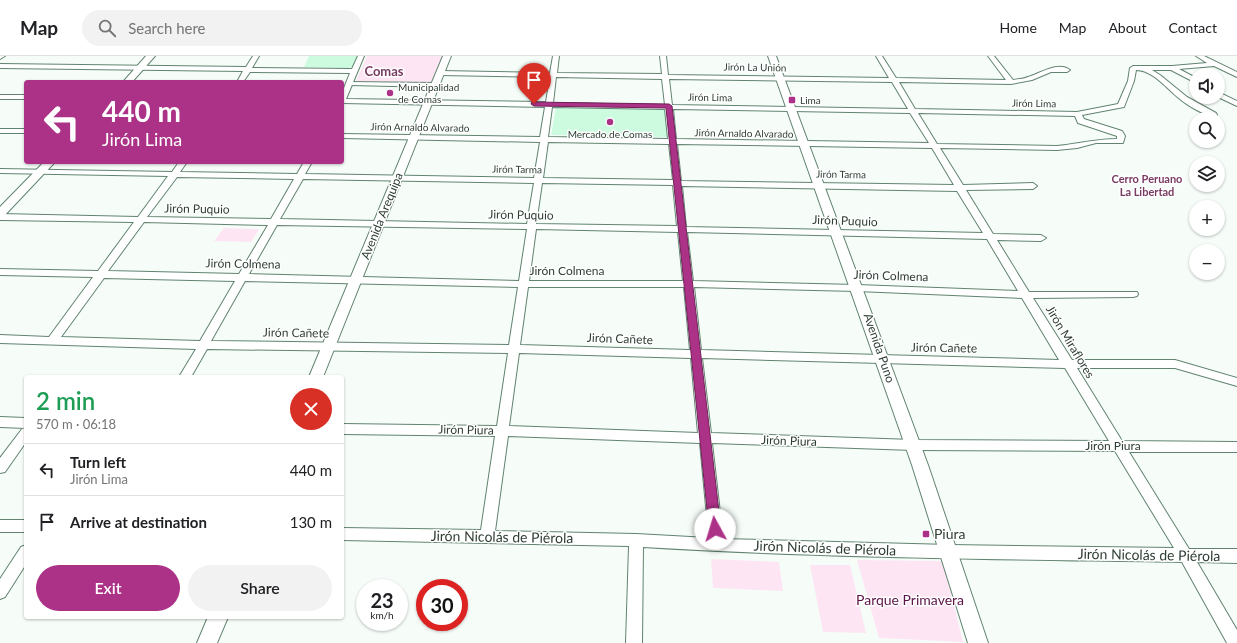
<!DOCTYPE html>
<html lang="en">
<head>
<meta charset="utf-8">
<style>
  body { margin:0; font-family:Lato,sans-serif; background:#f2f2f2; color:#202124; height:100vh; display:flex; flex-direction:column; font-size:15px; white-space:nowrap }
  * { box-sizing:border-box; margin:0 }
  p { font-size:13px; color:#757577 }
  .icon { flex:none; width:22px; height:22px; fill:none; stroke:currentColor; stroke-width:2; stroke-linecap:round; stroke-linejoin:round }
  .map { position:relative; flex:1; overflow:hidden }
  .panel { position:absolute; left:24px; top:319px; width:320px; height:244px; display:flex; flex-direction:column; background:#fff; border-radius:4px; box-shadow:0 1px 3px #0004 }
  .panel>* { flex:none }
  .guide { position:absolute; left:24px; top:24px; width:320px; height:84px; border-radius:4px; box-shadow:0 1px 3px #0004; background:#ac3287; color:#fff; overflow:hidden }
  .tools { position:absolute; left:1189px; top:12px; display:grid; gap:8px }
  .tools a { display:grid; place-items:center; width:36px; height:36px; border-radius:50%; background:#fff; box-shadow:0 1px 3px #0004; font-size:20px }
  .speed { position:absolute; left:356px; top:523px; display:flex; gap:8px; font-size:20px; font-weight:700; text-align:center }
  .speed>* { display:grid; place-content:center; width:52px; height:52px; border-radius:50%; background:#fff; box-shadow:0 1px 3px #0004; line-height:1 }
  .speed small { font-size:10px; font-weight:400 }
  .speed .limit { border:6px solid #d22; background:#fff; color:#111 }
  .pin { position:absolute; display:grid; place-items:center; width:34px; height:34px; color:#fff; margin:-41px -17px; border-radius:50% 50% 50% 0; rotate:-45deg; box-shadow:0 0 4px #0007 }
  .pin .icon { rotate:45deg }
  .me { position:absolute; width:44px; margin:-22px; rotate:354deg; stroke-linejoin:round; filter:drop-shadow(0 0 3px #0008) }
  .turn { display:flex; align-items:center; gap:14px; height:84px; padding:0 12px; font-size:18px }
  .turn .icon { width:52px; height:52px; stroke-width:2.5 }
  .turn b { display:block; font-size:28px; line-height:34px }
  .round { display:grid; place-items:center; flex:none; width:42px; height:42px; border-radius:21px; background:#f2f2f2 }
  .overview { display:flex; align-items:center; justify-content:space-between; height:68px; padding:0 12px }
  h1 { font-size:24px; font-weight:600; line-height:30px; color:#1e9e55 }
  .action { display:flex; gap:8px; margin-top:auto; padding:8px 12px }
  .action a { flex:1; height:46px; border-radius:24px; background:#ac3287; color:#fff; font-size:16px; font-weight:600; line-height:46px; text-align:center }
  .action a+a { background:#f2f2f2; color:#202124 }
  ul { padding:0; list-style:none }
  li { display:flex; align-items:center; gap:12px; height:52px; padding:0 12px; border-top:1px solid #e0e0e0 }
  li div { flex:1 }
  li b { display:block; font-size:15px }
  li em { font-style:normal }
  header { display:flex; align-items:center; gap:24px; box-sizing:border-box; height:56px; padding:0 20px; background:#fff; border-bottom:1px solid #e0e0e0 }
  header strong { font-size:19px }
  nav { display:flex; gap:22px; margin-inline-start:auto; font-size:14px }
  .search { width:280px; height:36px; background:#f2f2f2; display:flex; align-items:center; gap:10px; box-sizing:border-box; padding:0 14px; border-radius:22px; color:#757577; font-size:15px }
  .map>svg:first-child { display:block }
</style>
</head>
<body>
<header>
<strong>Map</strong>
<div class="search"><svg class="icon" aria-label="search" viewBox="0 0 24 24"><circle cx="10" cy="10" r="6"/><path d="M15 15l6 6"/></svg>Search here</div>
<nav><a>Home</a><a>Map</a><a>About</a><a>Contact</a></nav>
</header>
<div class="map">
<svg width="1237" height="587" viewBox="0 0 1237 587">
  <rect width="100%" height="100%" fill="#f6fdf9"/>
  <path fill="#cdfbe0" d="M309,0h49l-4,10 -6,2 -44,-1z
    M556,51l109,1 2,29 -116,-2z"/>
  <path fill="#fde5f3" d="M367,0h76l-11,28 -77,-1z
    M224,172l35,1 -8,13 -37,-1z
    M711,503l68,3 4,29 -70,-3z
    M857,504l86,1 20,81 -84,-4z
    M810,509h40l16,68 -43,-1z"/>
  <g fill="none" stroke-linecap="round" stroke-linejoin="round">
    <defs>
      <path id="pedestrian" d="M348,26l87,1 3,2 -3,2 -85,-2 -2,-1z"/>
      <path id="minor" d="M0,0h5l-5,3z
        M253,0h6l-7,12 100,1 6,-13h6l-18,43 200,3 4,-25 -110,-2 -3,-2 3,-2 110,2 3,-17h6l-2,17 105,1 -2,-18h6l2,19 221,3 -13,-22h6l14,22 110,2 -18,-24h6l19,24c5,-1 11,-1 15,-3 13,-4 30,-16 42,-7l-3,2h-16l-19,8 -21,4 -112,-2 16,27 162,3 41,-8 10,-23 2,-13 3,-2h39l35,-3 -11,-7h8l33,16v5l-23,-11 -35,3 17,9v5l-25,-13h-19l8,5 27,22 29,16 1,2 -4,2c-10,-3 -25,-11 -33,-18 -13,-10 -27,-29 -44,-29l-2,11 -10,26 -42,8 2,4 38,12 3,5 -2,7h-27l-19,5 -20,2 -117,-2 23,37 70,-2 4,3 -4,3 -67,1 27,44 48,1 5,3 -5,3 -44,-1 32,52h108l1,2 -1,2 -4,1 -100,1 39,62h103l62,18v8l-62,-18h-98l45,73 115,1v10h-108l60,97h48v14l-40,-1 40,68v13h-10l-45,-81c-180,-3 -360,-4 -539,-15l-1,96h-16l3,-97 -287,-6v-12l139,2 14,-94 -153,-2v-10l155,2 11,-73 -301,-4 -16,28h-12l17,-28 -196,-6v-8l49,2 44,-60 -93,-2v-6l98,2 36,-49 -134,-2v-6l138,3 30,-41 -168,-3v-4l172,3 7,-10h8l-7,10 117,2 7,-12h8l-7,12 229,4 6,-36 -198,-4v-4l198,3 5,-30 -203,-4v-10l8,-20 -100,-1 -7,10h-6l6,-11 -243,-3v-4l246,3zM556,21l106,2 3,26 -112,-2zM669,23l223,3 16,27 -236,-4zM552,51l113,2 3,30 -120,-2zM673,53l237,4 19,30 -253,-4zM918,57l157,3 3,7 39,13v3c-21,0 -40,5 -60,7l-120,-2zM548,86l121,2 4,36 -130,-2zM677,88l255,4 22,37 -273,-4zM177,121l117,2 -23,40 -124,-2zM303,123l231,4 -7,41 -247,-5zM542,127l131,2 4,41 -141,-2zM682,130l275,5 26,42 -297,-6zM144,166l124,3 -29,49 -131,-3zM277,169l250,4 -8,52 -270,-7zM536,173l142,3 5,49h-154zM687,176l300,7 31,52 -161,-6 -164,-4zM104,222l131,3 -35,60 -139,-4zM245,225l273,6 -9,58 -298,-4zM528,231h156l6,63 -170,-5zM694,231l163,4 165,7 37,62 -358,-10zM519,297l172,5 7,75 -189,-7zM702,302l363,10 44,73 -196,-1 -202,-7zM508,380l192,7 9,95 -73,-4 -141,-3zM712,387l201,7 202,1 59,97 -224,-3 -227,-6z
        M1218,36l19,9v5l-19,-9z
        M0,39h26v4h-26z
        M0,73h26v4h-26z
        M0,361l26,1v10l-26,-1z
        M26,372v14l-21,30 -5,1v-15l22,-29z
        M0,464h26v12h-26z
        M26,489v19l-21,33 -5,2v-20l21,-32z"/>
      <path id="tertiary" d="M146,0h9l-23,26h-9z
        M443,0h8l-128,321h-14z
        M768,0h8l152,409 60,178h-20l-56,-178z
        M44,106h11l-51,54 -4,1v-10z
        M208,561h20l-11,26h-20z"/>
    </defs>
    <use href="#pedestrian" stroke="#61836f" stroke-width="2"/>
    <use href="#minor" stroke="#61836f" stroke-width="2"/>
    <use href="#tertiary" stroke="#61836f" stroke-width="2"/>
    <use href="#pedestrian" fill="#fff" fill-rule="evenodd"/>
    <use href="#minor" fill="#fff" fill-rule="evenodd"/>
    <use href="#tertiary" fill="#fff" fill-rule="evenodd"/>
  </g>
  <path fill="#ac3287" stroke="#702058" d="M532,46l137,2 3,2 49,423 -2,4 -4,1 -4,-1 -2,-4 -43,-421 -132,-2 -3,-2z"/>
  <g fill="#ac3287" stroke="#fff" stroke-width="1.5">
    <circle cx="390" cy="37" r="4"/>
    <rect x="788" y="40" width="8" height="8" rx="2"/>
    <circle cx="610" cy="66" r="4"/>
    <rect x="922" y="474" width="8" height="8" rx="2"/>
  </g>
  <g text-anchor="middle" stroke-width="3" stroke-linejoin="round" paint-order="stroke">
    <g font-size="10" fill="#2e3d34" stroke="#fff">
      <text transform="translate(755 11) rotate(1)" y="4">Jirón La Unión</text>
      <text transform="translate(710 41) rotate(1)" y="4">Jirón Lima</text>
      <text transform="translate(1034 47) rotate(1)" y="4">Jirón Lima</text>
      <text transform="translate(420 71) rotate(1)" y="4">Jirón Arnaldo Alvarado</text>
      <text transform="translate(744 77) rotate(1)" y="4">Jirón Arnaldo Alvarado</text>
      <text transform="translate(517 113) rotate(1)" y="4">Jirón Tarma</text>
      <text transform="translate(841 118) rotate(1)" y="4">Jirón Tarma</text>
    </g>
    <g font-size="10" fill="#2e3d34" stroke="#fff" text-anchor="start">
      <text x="398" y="35">Municipalidad<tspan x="398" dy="12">de Comas</tspan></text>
      <text x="800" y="48">Lima</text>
      <text x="610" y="82" text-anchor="middle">Mercado de Comas</text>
    </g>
    <g font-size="11" font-weight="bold" fill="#783b62" stroke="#fff">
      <text x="1147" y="127">Cerro Peruano<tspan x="1147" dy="13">La Libertad</tspan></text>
    </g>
    <g font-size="12" fill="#2e3d34" stroke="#fff">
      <text transform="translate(197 153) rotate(1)" y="4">Jirón Puquio</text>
      <text transform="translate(521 159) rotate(1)" y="4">Jirón Puquio</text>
      <text transform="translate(382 160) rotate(-68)" y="4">Avenida Arequipa</text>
      <text transform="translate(845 165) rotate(2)" y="4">Jirón Puquio</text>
      <text transform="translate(243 208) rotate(1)" y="4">Jirón Colmena</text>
      <text x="567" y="219">Jirón Colmena</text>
      <text transform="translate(891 220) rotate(2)" y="4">Jirón Colmena</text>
      <text transform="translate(296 277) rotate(1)" y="4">Jirón Cañete</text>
      <text transform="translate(620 283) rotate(2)" y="4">Jirón Cañete</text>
      <text transform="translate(1070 286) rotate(59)" y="4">Jirón Miraflores</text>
      <text transform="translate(879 292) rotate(71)" y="4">Avenida Puno</text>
      <text transform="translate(944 292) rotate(1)" y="4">Jirón Cañete</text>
      <text transform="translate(466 374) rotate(1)" y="4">Jirón Piura</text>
      <text transform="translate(789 385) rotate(2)" y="4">Jirón Piura</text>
      <text x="1113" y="394">Jirón Piura</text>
    </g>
    <g font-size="13" font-weight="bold" fill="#783b62" stroke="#fff">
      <text x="384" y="20">Comas</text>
    </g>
    <g font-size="14" fill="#2e3d34" stroke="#fff" text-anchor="start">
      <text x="934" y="483">Piura</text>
    </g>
    <g font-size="14" fill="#2e3d34" stroke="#fff">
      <text transform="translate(502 481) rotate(1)" y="5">Jirón Nicolás de Piérola</text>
      <text transform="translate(825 492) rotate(2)" y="5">Jirón Nicolás de Piérola</text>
      <text transform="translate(1149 499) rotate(1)" y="5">Jirón Nicolás de Piérola</text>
    </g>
    <g font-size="14" fill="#5d1347" stroke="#fff">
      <text x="910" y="549">Parque Primavera</text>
    </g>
  </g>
</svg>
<div class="tools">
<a><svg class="icon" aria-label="sound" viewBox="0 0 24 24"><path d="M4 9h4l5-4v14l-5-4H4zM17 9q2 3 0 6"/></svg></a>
<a><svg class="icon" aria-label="search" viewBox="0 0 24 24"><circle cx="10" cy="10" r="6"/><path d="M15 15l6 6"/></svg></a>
<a><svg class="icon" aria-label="layers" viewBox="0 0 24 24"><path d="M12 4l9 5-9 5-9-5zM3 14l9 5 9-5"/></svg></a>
<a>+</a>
<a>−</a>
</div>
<div class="speed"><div>23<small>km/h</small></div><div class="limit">30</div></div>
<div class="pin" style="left:534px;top:48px;background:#d93025"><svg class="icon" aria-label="arrive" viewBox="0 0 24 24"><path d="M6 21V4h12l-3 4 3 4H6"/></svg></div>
<svg class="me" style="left:715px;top:473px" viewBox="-20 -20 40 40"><circle r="19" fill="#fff"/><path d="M0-13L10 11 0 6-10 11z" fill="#ac3287"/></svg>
<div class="guide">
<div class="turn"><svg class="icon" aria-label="left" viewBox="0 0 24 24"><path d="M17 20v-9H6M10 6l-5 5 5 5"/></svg><div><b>440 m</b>Jirón Lima</div></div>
</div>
<section class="panel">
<div class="overview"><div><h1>2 min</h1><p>570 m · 06:18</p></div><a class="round" style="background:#d93025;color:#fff"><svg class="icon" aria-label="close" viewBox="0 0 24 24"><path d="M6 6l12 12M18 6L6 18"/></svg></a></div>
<ul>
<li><svg class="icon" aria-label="left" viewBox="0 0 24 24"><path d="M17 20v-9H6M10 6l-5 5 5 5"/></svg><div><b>Turn left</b><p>Jirón Lima</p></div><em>440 m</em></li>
<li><svg class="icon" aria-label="arrive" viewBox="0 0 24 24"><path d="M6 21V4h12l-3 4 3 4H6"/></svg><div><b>Arrive at destination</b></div><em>130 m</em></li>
</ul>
<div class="action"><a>Exit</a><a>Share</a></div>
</section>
</div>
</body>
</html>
